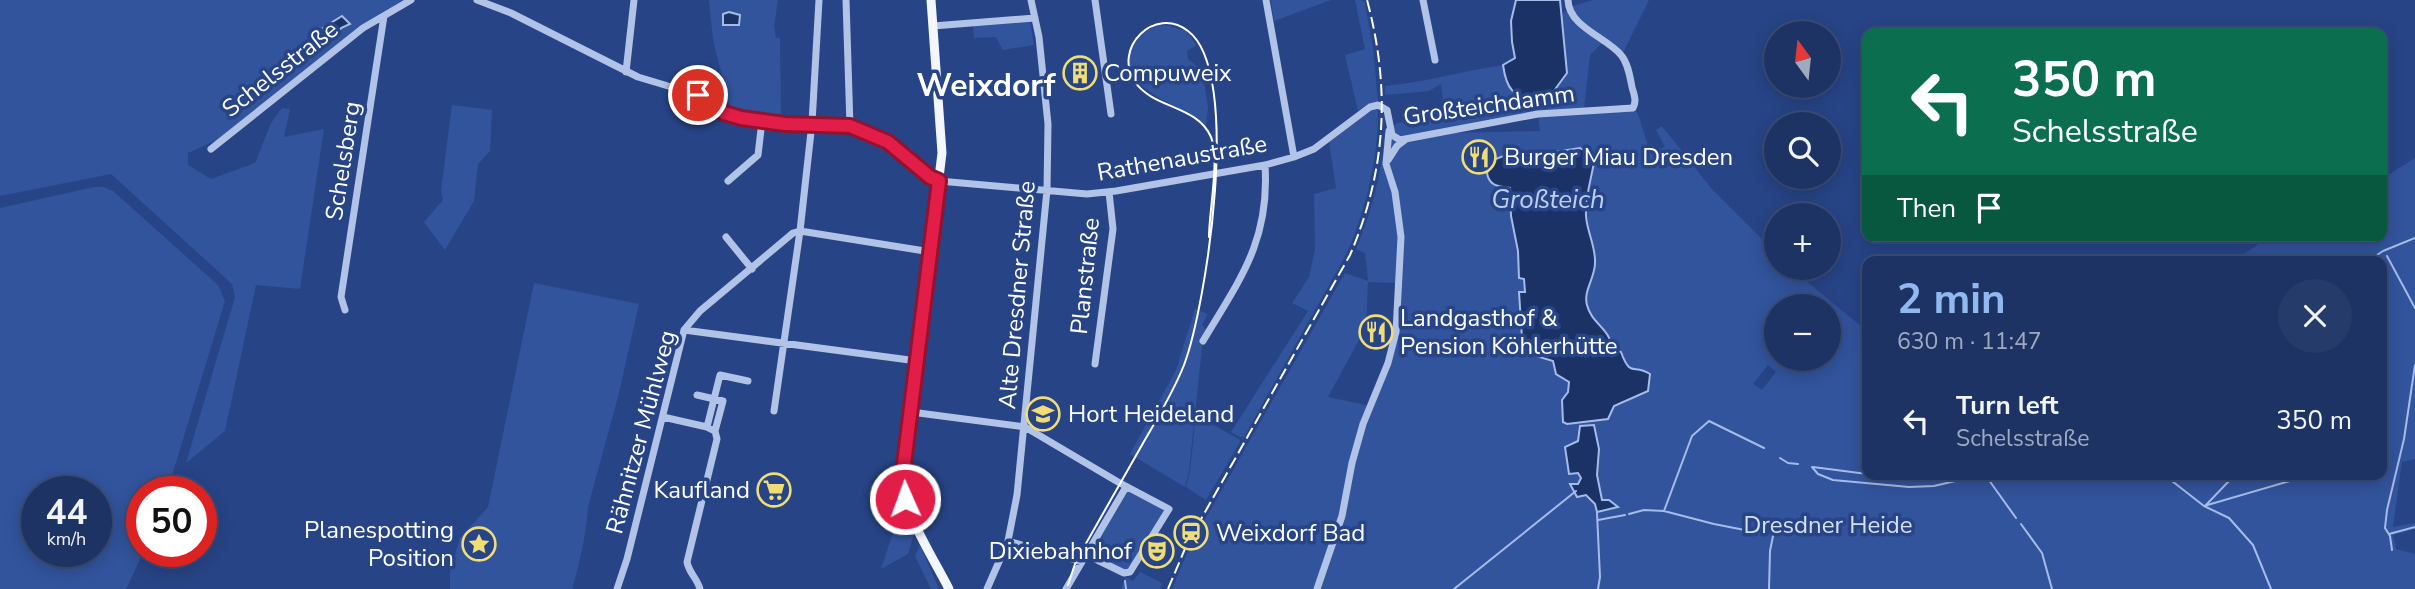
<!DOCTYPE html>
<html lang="en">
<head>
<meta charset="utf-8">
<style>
  body { margin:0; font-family:"Nunito Sans",sans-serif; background:#253b6a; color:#f1f3f6; height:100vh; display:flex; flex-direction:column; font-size:26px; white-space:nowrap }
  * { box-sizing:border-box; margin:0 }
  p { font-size:23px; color:#a0aabf }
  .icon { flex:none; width:38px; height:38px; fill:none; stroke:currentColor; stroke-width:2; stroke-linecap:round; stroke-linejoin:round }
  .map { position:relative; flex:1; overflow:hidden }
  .details { position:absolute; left:1862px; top:256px; width:525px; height:224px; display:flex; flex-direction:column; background:#1d3364; border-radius:14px; box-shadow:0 4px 18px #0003,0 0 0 2px #3b4e78 }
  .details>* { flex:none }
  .banner { position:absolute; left:1862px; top:28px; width:525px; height:214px; border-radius:14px; box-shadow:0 4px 18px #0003,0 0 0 2px #3b4e78; background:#0b6e4f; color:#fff; overflow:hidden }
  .needle { width:46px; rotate:345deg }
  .fabs { position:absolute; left:1764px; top:21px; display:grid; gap:14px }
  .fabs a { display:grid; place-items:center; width:77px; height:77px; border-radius:50%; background:#1d3364; box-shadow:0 4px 18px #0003,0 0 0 2px #3b4e78; font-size:35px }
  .speed { position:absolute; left:21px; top:476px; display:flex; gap:14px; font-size:35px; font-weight:700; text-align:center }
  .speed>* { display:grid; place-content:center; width:91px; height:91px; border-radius:50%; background:#1d3364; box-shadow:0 4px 18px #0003,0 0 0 2px #3b4e78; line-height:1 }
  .speed small { font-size:18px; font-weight:400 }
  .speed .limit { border:10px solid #d22; background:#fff; color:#111 }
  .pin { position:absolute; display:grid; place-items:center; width:60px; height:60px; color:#fff; margin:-30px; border:4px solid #fff; border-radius:50%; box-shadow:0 2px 7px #0007 }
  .me { position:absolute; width:77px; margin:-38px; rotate:358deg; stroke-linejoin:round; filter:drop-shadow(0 0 5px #0008) }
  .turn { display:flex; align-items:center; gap:24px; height:147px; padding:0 35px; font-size:32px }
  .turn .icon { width:91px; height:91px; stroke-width:2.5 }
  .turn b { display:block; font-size:49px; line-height:60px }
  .then { display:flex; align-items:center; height:66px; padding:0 35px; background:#0003; gap:14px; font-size:26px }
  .round { display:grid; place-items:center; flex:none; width:74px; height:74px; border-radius:37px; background:#253b6a }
  .head { display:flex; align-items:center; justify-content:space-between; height:119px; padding:0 35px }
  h1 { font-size:42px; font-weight:700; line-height:52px; color:#90b9f0 }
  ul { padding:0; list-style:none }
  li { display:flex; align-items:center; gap:21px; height:91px; padding:0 35px }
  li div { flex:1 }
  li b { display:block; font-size:26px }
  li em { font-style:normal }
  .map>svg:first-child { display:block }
</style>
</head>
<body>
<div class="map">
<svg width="2415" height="589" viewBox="0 0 2415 589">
  <rect width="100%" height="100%" fill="#274486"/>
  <path fill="#32549d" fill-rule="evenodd" d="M0,0h405l-45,28 -139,110 -33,15v12l23,14 44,-16 16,-40 11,-15 8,1 -6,28 40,-8 -24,160 -44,-4 -31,146 -39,32 49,-166 -3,-13 -121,-110 -111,22z
    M709,0h69l-4,26 2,12h4l1,82 -39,-6 -11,-3 -18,-71z
    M1271,0h60l-57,21z
    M1355,0h8l2,4 8,43 5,54 -8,2 -12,8 -13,-56 20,-6z
    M1593,0h56l-26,53 -42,-30 -11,-16z
    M1567,9l4,9 32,24 -13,13 -6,54 -27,5 76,-6 5,6 12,38 15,-5 -9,-17 6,-4 49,62 65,65v15h14l77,63v143h515v-213h-150l40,-25h110v-57l33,-21v301l-13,3 -9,65 22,-4v6l-22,6 3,14 19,5v35h-1243l18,-43 155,-273 23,8 -3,-28 -9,-4c16,-38 26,-76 29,-117l12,-9 48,-7 -4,-32 -12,7 -44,4v-9c40,-4 78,-15 118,-21 4,27 12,30 36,40l6,-2 22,-30 -6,-57zM1538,114l2,17 -91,2 1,-1zM1580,148l15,9c-2,20 -10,38 -9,59 1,16 10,31 9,47 0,15 -12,28 -8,42 5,20 24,23 25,45l9,2c11,28 12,11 29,22l-3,17 -33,15 -6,13 -41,5 -4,-2 -1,-22 6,-8 1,-10 -13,-8 -3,-14 -17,-4 -14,-18 -3,-45 6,-1 -1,-13 -5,-1 -1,-27 -7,-35 -1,-28c-12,-1 -21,-2 -23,-15l6,-13 13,-5 28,6 8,-7zM1393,153l-6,10 9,29 6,45 -5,95 -9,31 -24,59 6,-16 -42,-9 38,-70 2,-45 29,1c3,-45 1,-76 -12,-119zM1776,306h53v53h-53zM1768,365l8,7 -14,18 -9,-6zM1594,425l5,25 -2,25 5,25h7l8,7 -20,5 -2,-8 -9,-9 -9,2 -6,-13 9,-2 -2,-9h-9l-4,-26 13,-6 2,-14zM1352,463l-9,53 -14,39 8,-27 13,-64z
    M1030,21l4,24 -31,5 -7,-13 -22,1 -1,-12z
    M1166,25l20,6 11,14 -10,6 1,8 9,7 2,9h4l5,33 -2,18c-22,-23 -96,-36 -72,-82 7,-12 18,-18 32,-19z
    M452,105l40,5 -2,41 -12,13 -4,37 -29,49 -21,-28 19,-22 -2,-10z
    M1375,109h3c0,51 -11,97 -31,144l-103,184h-5l-8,-5 77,-121 -16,-8 17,-26 6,-28 -1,-55 22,-6 -7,-46 34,-27z
    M94,187h9l10,4 105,94 7,16 -58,191h-25v59h2l-18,38h-126v-381zM37,492h59v59h-59z
    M534,283l105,21 -20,89 -31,114c-2,28 -8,55 -16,82h-122v-17l10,-34 28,-31z
    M1195,309l13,5 -6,11 5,5 -4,8 -14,133 -4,16 -55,-33 46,-84z
    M1198,419h4l37,20 1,3 -34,58 -20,-13 4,-15 5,-49z
    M1127,489l40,21 -36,59 -7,1 -35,-16z
    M901,508l13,26 -6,20 -27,15z
    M920,545l19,44h-8l-16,-33z
    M1140,572l22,11 -2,6h-39l4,-12 8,4z"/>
  <path fill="#1b3266" stroke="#a6bce8" stroke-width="2" d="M1516,0h44l7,73 -22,30 -6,2c-25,-11 -32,-12 -36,-40l12,-7 -3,-16 -1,-21z
    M729,12l11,3 -1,10h-16v-11z
    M342,16l8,8 -9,4 -3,6 -5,-4 -5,3 -5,-5z
    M1580,148l15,9c-3,20 -10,38 -9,59 1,16 10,31 9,47 0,15 -12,28 -8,42 5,20 24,23 25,45l9,2c10,27 12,11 29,22l-2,17 -34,15 -6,13 -41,5 -4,-2 -1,-22 6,-8 1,-10 -13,-8 -3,-13 -17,-5 -14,-18 -3,-46h6l-1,-13 -5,-1 -1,-27 -7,-35 -1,-28c-12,-2 -21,-2 -23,-15l6,-13 13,-5 28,6 8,-7z
    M1594,425l5,24 -2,26 5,25h7l9,7 -21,5 -2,-8 -9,-9 -9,2 -7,-13h8l3,-6 -3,-5 -9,1 -4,-27 13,-6 2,-15z"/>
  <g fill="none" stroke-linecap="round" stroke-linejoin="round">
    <path stroke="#a6bce8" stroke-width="2" d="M2387,256l28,52
      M2368,261l15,-10 32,-13
      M1780,458l8,5 10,1
      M1812,467l6,7 15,6 76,7 25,-1 51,-12
      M1813,467l54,7
      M1873,474l52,7 33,-7
      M2163,474l41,32 25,12 24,27 18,44
      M1986,476l30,42
      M2204,506l96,-28
      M2205,506l24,-25
      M1664,511l50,13 51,10
      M1597,513l3,64 -2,12
      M1629,514l15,-4 20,1 28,-75 17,-15 55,27
      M1598,520l27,-5
      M2021,524l21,29 10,36
      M2389,534l26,-7
      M2392,550l-2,-14 -5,-8 2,-18 17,-71 11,-74
      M1125,581l1,8
      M1454,589l122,-98
      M1769,589l1,-38 3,-15"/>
    <path stroke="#b2c3e8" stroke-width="7" d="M477,0l34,13 127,64 60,18 26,18 38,8 88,5 23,9 28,17 29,25 9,4 148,13 29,-3 149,-26 29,-8 20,-8 56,-42 8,-2 9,5 5,25 8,5 138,-26 95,-6c4,-7 1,-13 -1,-21 -2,-10 -4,-24 -11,-32 -15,-18 -52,-28 -53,-55
      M846,0l4,126
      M1095,0l16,114
      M1266,0l28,157
      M1423,0l12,60
      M933,26l102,-8
      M626,72l8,-72
      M211,149l152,-121 48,-28
      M1388,160l9,-14 8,-6
      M728,181l30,-26 4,-34
      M726,237l26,32
      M345,310l-4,-13 43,-281
      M684,330l233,31
      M1203,341c37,-62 67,-100 62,-176
      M1095,364l18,-135 -4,-37
      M697,395l26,6 -8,30
      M774,411l26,-180 131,21
      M911,412l114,15 93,55 51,27 -39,63 -6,1 -37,-18
      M663,417l44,10 8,4 2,8 -30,123c2,11 10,16 13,27
      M707,427l13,-52 28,6
      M1008,541l74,21
      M617,589l10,-30 57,-229 16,-19 93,-78 7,-2 12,-108 7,-123
      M987,589l21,-48 9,-46 30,-305 1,-66 -9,-87 -8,-37
      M1066,589l60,-102
      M1317,589l25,-73 10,-53 11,-39 25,-61 8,-31 5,-95 -6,-45 -9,-28 3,-33"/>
    <path stroke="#f4f6fe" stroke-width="9" d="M931,0l11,153 -40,328c1,31 33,80 47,108"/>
    <path stroke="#fff" stroke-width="2" d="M1068,585l8,-24c22,-39 44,-77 66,-116 15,-26 31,-52 42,-80 22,-58 59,-293 4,-334 -33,-26 -76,17 -53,51 19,27 62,23 76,55 9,22 -2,74 -2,100"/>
    <path stroke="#fff" stroke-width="2" stroke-dasharray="12 5" stroke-linecap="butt" d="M1168,589l19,-45 163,-289c36,-84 41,-166 17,-255"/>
  </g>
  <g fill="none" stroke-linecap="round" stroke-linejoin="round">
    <defs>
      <path id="route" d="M698,95l26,18 17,5 44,6 65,2 38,16 42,35 9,4 -35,283 -2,22 3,13"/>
    </defs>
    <use href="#route" stroke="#92132f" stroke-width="18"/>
    <use href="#route" stroke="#e11d48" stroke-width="12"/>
  </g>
  <defs>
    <symbol id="building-ring" viewBox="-11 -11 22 22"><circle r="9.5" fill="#274486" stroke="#f0dd77" stroke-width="1.5"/><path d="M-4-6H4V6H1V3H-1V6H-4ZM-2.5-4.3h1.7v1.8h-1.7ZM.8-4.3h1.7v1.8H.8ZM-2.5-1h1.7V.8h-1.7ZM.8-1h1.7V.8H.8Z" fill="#f0dd77"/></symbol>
    <symbol id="restaurant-ring" viewBox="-11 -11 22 22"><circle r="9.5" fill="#274486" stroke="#f0dd77" stroke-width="1.5"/><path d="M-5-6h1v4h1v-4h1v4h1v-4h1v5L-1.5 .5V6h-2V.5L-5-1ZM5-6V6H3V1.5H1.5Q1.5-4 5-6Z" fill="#f0dd77"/></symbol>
    <symbol id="school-ring" viewBox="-11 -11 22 22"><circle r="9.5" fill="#274486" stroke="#f0dd77" stroke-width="1.5"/><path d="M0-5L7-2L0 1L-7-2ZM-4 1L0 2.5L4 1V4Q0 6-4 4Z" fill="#f0dd77"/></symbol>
    <symbol id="supermarket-ring" viewBox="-11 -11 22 22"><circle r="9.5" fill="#274486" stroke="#f0dd77" stroke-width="1.5"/><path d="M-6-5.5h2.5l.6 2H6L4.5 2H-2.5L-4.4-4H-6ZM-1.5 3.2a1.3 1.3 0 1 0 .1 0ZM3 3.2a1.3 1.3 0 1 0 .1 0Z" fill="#f0dd77"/></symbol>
    <symbol id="station-ring" viewBox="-11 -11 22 22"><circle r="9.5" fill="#274486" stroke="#f0dd77" stroke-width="1.5"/><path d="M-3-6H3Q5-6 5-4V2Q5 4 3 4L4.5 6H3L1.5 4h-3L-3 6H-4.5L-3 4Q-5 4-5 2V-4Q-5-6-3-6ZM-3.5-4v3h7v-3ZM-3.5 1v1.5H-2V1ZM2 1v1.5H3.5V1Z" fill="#f0dd77"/></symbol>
    <symbol id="sight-ring" viewBox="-11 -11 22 22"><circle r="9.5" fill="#274486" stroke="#f0dd77" stroke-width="1.5"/><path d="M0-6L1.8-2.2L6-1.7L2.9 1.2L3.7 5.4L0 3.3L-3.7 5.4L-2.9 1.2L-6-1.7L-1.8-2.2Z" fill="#f0dd77"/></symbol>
    <symbol id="theatre-ring" viewBox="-11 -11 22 22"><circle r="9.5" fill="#274486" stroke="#f0dd77" stroke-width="1.5"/><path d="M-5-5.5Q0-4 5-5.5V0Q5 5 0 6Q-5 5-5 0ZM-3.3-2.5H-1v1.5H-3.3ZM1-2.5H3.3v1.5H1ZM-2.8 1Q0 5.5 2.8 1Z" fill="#f0dd77"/></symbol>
  </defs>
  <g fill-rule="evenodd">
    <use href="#building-ring" x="1061" y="54" width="38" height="38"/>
    <use href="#restaurant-ring" x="1460" y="138" width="38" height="38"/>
    <use href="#restaurant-ring" x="1357" y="313" width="38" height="38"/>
    <use href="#school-ring" x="1024" y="395" width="38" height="38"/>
    <use href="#supermarket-ring" x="755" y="471" width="38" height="38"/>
    <use href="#station-ring" x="1172" y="514" width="38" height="38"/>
    <use href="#sight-ring" x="460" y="525" width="38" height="38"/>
    <use href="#theatre-ring" x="1138" y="532" width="38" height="38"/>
  </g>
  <g text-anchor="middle" stroke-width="7" stroke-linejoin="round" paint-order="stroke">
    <g font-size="24" fill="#fff" stroke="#274486">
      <text transform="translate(280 69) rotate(-38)" y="8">Schelsstraße</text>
      <text transform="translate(1489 105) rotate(-8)" y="8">Großteichdamm</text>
      <text transform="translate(1182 158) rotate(-10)" y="8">Rathenaustraße</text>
      <text transform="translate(343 161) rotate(-81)" y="8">Schelsberg</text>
      <text transform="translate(1085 276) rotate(-84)" y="8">Planstraße</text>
      <text transform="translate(1017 295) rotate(-85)" y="8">Alte Dresdner Straße</text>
      <text transform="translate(641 432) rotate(-75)" y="8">Rähnitzer Mühlweg</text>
    </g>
    <g font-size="24" fill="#fff" stroke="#274486" text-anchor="start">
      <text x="1104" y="81">Compuweix</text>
      <text x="1504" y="165">Burger Miau Dresden</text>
      <text x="1400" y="326">Landgasthof &amp;<tspan x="1400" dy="28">Pension Köhlerhütte</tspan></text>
      <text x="1068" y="422">Hort Heideland</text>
      <text x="750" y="498" text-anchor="end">Kaufland</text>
      <text x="454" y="538" text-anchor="end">Planespotting<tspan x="454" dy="28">Position</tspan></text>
      <text x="1216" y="541">Weixdorf Bad</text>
      <text x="1132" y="559" text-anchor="end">Dixiebahnhof</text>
    </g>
    <g font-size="24" fill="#d5e0f6" stroke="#274486">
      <text x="1828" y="533">Dresdner Heide</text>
    </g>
    <g font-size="26" font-style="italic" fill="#bdceef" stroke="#274486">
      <text x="1548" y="208">Großteich</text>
    </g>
    <g font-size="32" font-weight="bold" fill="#fff" stroke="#274486">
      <text x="986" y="96">Weixdorf</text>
    </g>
  </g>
</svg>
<div class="fabs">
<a><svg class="needle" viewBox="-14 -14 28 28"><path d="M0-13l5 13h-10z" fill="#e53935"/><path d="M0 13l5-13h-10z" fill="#a0aabf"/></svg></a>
<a><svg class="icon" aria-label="search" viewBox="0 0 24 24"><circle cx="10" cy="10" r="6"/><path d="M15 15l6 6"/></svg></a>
<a>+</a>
<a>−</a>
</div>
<div class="speed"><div>44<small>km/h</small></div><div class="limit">50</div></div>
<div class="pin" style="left:698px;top:95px;background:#d93025"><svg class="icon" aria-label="arrive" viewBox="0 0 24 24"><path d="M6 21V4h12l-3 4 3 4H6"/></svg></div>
<svg class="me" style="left:905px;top:499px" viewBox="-20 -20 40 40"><circle r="17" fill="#e11d48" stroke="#fff" stroke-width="3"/><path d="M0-11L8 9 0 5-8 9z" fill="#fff"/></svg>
<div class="banner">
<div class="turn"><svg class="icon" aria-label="left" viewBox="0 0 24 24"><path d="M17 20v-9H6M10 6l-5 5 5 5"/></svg><div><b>350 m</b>Schelsstraße</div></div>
<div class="then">Then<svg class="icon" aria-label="arrive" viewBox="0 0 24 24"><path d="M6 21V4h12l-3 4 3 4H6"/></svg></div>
</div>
<section class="details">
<div class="head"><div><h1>2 min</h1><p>630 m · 11:47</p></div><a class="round"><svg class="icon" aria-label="close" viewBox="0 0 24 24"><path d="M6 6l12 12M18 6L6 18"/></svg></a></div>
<ul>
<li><svg class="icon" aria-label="left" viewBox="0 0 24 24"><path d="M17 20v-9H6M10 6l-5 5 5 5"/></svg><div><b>Turn left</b><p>Schelsstraße</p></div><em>350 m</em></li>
</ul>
</section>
</div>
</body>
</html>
